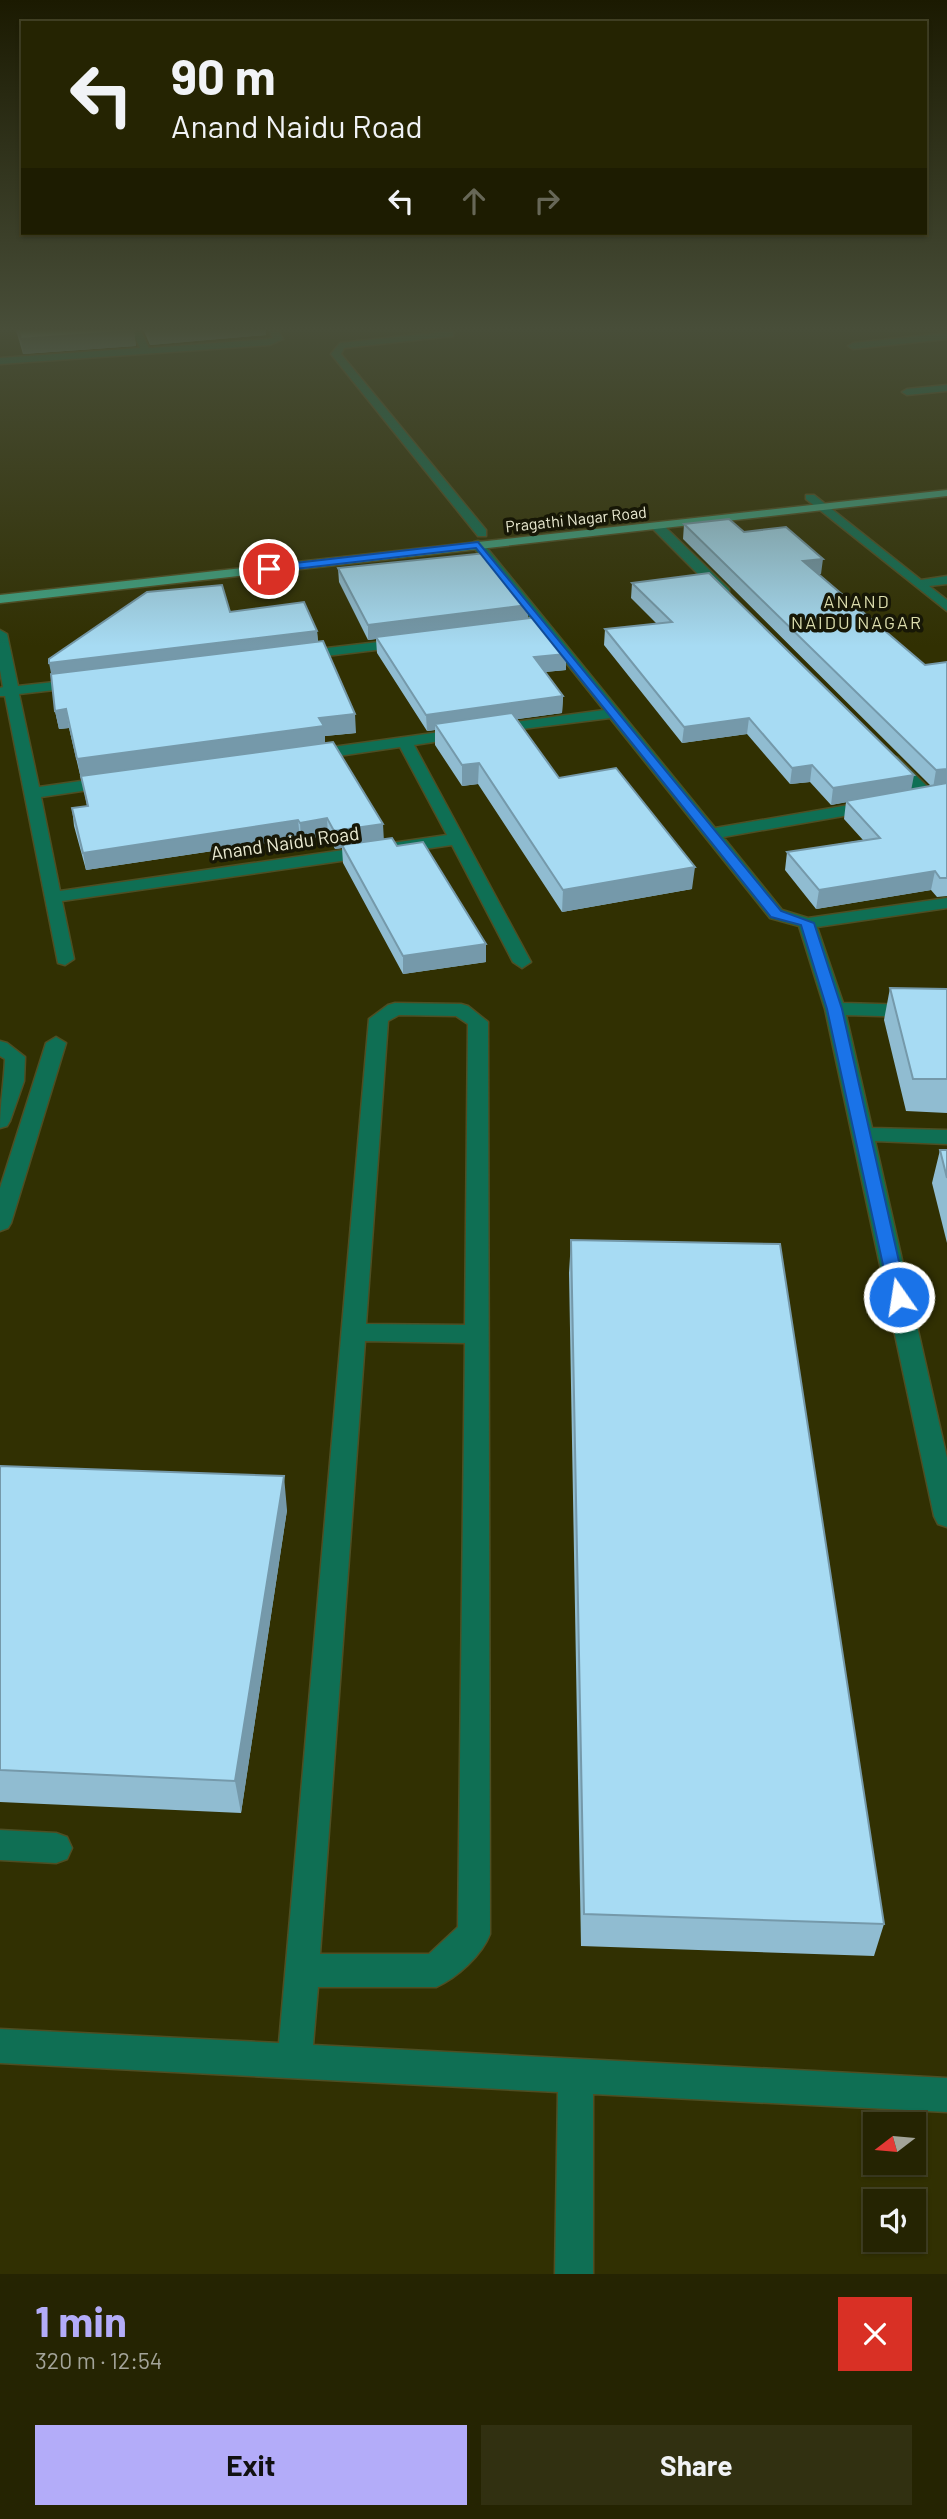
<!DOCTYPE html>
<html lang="en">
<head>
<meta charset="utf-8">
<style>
  body { margin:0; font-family:Barlow,sans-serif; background:#313011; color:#f1f3f6; height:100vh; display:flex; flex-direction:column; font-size:26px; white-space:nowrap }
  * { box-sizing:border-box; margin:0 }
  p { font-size:23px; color:#a3a499 }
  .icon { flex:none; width:38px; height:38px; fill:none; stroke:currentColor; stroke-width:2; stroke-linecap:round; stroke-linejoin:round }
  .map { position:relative; height:2274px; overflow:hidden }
  .side { display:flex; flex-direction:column; background:#252402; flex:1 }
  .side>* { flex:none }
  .hud { position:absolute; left:21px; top:21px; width:906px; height:214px; border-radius:0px; box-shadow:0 2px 5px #0004,0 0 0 2px #424124; background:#252402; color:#f1f3f6; overflow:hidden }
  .needle { width:46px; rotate:254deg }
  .tools { position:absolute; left:863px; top:2112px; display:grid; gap:14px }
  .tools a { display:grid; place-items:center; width:63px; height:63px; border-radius:0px; background:#252402; box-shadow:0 2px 5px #0004,0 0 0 2px #424124; font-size:35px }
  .pin { position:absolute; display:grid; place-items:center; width:60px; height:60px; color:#fff; margin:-30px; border:4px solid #fff; border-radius:50%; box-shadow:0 2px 7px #0007 }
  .me { position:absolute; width:77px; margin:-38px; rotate:347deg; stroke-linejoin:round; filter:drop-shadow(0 0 5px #0008) }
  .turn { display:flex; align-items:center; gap:24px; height:147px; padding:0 35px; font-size:32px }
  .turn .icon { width:91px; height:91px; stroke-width:2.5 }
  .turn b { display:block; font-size:49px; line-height:60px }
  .lanes { display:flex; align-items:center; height:66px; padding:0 35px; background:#0003; justify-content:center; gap:35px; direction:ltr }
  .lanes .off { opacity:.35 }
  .round { display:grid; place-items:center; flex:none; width:74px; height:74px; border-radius:0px; background:#313011 }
  .head { display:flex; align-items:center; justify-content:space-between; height:119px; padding:0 35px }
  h1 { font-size:42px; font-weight:700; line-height:52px; color:#b3acf9 }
  .action { display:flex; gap:14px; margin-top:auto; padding:14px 35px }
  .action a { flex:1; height:80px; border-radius:0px; background:#b3acf9; color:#111; font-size:28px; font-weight:700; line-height:80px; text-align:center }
  .action a+a { background:#313011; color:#f1f3f6 }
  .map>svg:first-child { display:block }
</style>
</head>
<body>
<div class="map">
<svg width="947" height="2274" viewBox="0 0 947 2274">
  <rect width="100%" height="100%" fill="#313002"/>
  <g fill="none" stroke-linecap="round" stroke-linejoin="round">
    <defs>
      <path id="minor" d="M130,327h9l10,21 120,-9 4,-1 -6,-11h9l7,12 -13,6 -270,19v-6l140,-10z
        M450,331l3,1v4l-109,12 -3,6 145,176v6h-8l-147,-182 9,-11z
        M947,333v6l-94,10 -5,-3 5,-3z
        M947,385v6l-40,4 -5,-3 5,-3z
        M806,495h8l107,85 26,-4v8l-18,2 18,14v11l-141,-112z
        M658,523l4,1 67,65v6h-10l-65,-65 -2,-3z
        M478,541l4,1 233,286 157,-27 6,2 2,3 -8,5 -149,26 59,73 26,8 139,-20v10l-130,19 26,76 104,3v12l-101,-3 26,113 75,2v14l-72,-3 72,317v69l-9,-3 -4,-8 -109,-507 -26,-83 -29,-8 -160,-200 -121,15 -3,-3 3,-3 5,-2 110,-15 -130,-162v-6z
        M0,630l7,4 11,52 63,-7 7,4 -7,4 -62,7 20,93 70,-10 8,5 -8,5 -68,10 19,94 387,-56 -47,-88 -89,13 -8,-5 8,-5 151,-21 8,5 -3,3 -53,8 117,217 -9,6 -9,-6 -61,-117 -390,56 12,58 -9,6 -7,-2 -53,-267h-5v-8l3,-1 -3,-17z
        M404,639l7,4 -2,3 -108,13 -7,-4 7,-4z
        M893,756l5,2 37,36 2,3 -2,3h-12l-35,-36 -3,-3z
        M395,1003l66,1 7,2 20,16 2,912c-8,21 -33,44 -54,53h-118l-5,58 634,33v34l-354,-18v180h-38l3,-182 -558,-29v-34l279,14 90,-1024 19,-14zM399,1015l57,1 12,8 -3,301 -99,-1 22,-303zM365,1341l100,2 -7,584 -29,27h-109z
        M56,1037l10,6 -55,180 -3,5 -8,3v-43l46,-145z
        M0,1041l7,2 18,14 -1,24 -14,40 -3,5 -7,2c0,-24 4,-45 5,-69l-5,-3z
        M0,1830l56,3 11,4 5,11 -5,11 -11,4 -56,-3z"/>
      <path id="major" d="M947,490v6l-947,107v-8z"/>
    </defs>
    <use href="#minor" stroke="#4e4e23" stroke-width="3"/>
    <use href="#major" stroke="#4e4e23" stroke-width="3"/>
    <use href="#minor" fill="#0f6f54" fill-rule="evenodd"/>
    <use href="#major" fill="#3fa281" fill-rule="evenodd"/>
  </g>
  <path fill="#90bcd1" d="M15,327h118l3,19 -113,8z
    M142,327h123l1,8 -116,10z
    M684,524l137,50h-2l106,91 22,-3v234l-10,1 -6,-7 -115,19 -31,-39 2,-18 76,-12 -19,-21 2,-17 -15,3 -21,-23 -20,2 -43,-50 -65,9 -78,-98 1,-16 52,-5 -26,-26 1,-15 279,207 20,-4 -248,-247z
    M338,568l190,50 38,36v16l-21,2 18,24 -1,17 -45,6 42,59 133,111 -130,23 -84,-128 -16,2 -27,-41v-15l-8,1 -50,-78 -1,-14 -8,1 -29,-58z
    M230,612l87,19 1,11 38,91 -31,3v7l58,81v16l14,6 89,98v18l-83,12 -60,-111 -1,-15 -7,1 -7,-14 -27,5 -1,-2 -214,32 -12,-44 -2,-18 15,-2 -5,-27h-1l-12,-51 -10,1 -4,-18z
    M890,988l57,1v124l-41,-2 -22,-91z
    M940,1150h7v93l-15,-60z
    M571,1240l313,684 -10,32 -293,-10 -12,-673z
    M0,1466l287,44 -46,303 -241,-11z"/>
  <path fill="#7599aa" d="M177,327h88l1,8 -116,10 -1,-15z
    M134,331l2,15 -113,8 -2,-15z
    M823,559l-2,15 -20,2 2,-15z
    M528,605v15l-152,17v2l-8,1v-15z
    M317,631l1,15 -266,32 -3,-15z
    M566,654v16l-32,3v-16z
    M563,696l-1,17 -123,17 -4,-6v6l-8,1 -1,-16z
    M66,709l3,19 -10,1 -4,-18z
    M355,714l1,19 -31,3v9l-244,34 -4,-20 242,-41z
    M749,718l-2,16 -65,9 2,-16z
    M479,763l-1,21 -16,2v-21z
    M812,765l-2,17 -20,2 2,-16z
    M947,769v17l-14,2 3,-18z
    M914,775l-3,16 -80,14 2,-17z
    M327,818l1,17 -27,5 -1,-17z
    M298,820l2,18 -214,32 -3,-17z
    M383,824l1,18 -42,3v3l-7,1 -1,-18z
    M695,867l-3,22 -130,23 1,-22z
    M935,871l-4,19 -115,19 3,-19z
    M486,944v18l-83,12v-18z
    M284,1476l3,34 -46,303 -6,-32z"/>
  <path fill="#a7dbf3" stroke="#7599aa" stroke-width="2" d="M17,327h116l1,4 -113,8z
    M147,327h30l-28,3z
    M729,519l15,13 42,-5 37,32 -20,2 122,104 22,-3v107l-11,1 -252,-246z
    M486,553l42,52 -160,20 -30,-57z
    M709,573l205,202 -81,13 -21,-23 -20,3 -43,-50 -65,9 -79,-98 67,-7 -40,-39z
    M222,585l8,27 74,-10 13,29 -268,32v-4l98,-67z
    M538,617l28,37 -32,3 29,39 -137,19 -50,-78z
    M323,641l32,73 -36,4 5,8 -247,33 -11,-50 -11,2 -4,-37z
    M512,713l47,65 57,-10 79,99 -132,23 -84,-127 -17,2 -27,-41z
    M333,742l50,82 -49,7 -7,-13 -27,5 -2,-3 -215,33 -11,-45 16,-2 -7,-30z
    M947,783v95h-7l-5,-7 -116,19 -32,-38 93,-14 -34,-37z
    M392,838l5,8 26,-4 63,102 -83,12 -61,-111z
    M890,988l57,1v90h-34z
    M940,1150h7v28z
    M571,1240l209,4 104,680 -300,-10z
    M0,1466l284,10 -49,305 -235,-11z"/>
  <linearGradient id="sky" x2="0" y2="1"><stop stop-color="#1b1a01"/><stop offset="0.51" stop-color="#484e39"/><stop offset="1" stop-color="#484e39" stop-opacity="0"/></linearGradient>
  <rect width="947" height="646" fill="url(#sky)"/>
  <path fill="#1a73e8" stroke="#114b97" stroke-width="2" d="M478,542l303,369 33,12 28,86 65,288 -2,5h-13l-2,-5 -63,-288 -26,-84 -30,-8 -295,-369 -207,24 -5,-3 5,-3z"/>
  <g text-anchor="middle" stroke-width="7" stroke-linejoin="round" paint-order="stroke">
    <g font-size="16" fill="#e9e9d1" stroke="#171706">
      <text transform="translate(576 519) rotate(-6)" y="6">Pragathi Nagar Road</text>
    </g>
    <g font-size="18" letter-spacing="2" fill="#dddeae" stroke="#171706">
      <text x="857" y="608">ANAND<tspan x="857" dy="21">NAIDU NAGAR</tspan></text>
    </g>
    <g font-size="19" fill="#e9e9d1" stroke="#171706">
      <text transform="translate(285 843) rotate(-8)" y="7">Anand Naidu Road</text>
    </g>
  </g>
</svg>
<div class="tools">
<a><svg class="needle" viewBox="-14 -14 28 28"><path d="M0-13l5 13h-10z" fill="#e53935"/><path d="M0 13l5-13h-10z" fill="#a3a499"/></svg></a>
<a><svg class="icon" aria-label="sound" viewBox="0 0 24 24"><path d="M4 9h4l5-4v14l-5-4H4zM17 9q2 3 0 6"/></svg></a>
</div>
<div class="pin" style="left:269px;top:569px;background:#d93025"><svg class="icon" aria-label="arrive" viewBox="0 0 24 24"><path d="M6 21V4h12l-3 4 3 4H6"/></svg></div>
<svg class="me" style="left:899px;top:1297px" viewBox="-20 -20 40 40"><circle r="17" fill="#1a73e8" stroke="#fff" stroke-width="3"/><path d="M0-11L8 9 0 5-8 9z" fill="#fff"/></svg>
<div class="hud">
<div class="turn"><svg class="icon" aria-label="left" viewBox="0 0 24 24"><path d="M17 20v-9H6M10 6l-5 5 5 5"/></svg><div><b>90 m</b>Anand Naidu Road</div></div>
<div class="lanes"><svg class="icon" aria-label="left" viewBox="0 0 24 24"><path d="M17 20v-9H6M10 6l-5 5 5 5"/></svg><svg class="icon off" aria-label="ahead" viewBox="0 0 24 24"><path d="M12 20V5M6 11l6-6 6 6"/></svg><svg class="icon off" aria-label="right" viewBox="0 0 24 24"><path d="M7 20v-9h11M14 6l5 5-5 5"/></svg></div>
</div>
</div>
<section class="side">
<div class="head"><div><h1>1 min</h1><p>320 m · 12:54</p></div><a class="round" style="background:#d93025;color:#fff"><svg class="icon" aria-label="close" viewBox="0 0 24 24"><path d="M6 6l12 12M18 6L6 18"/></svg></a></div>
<div class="action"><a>Exit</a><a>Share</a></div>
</section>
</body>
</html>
